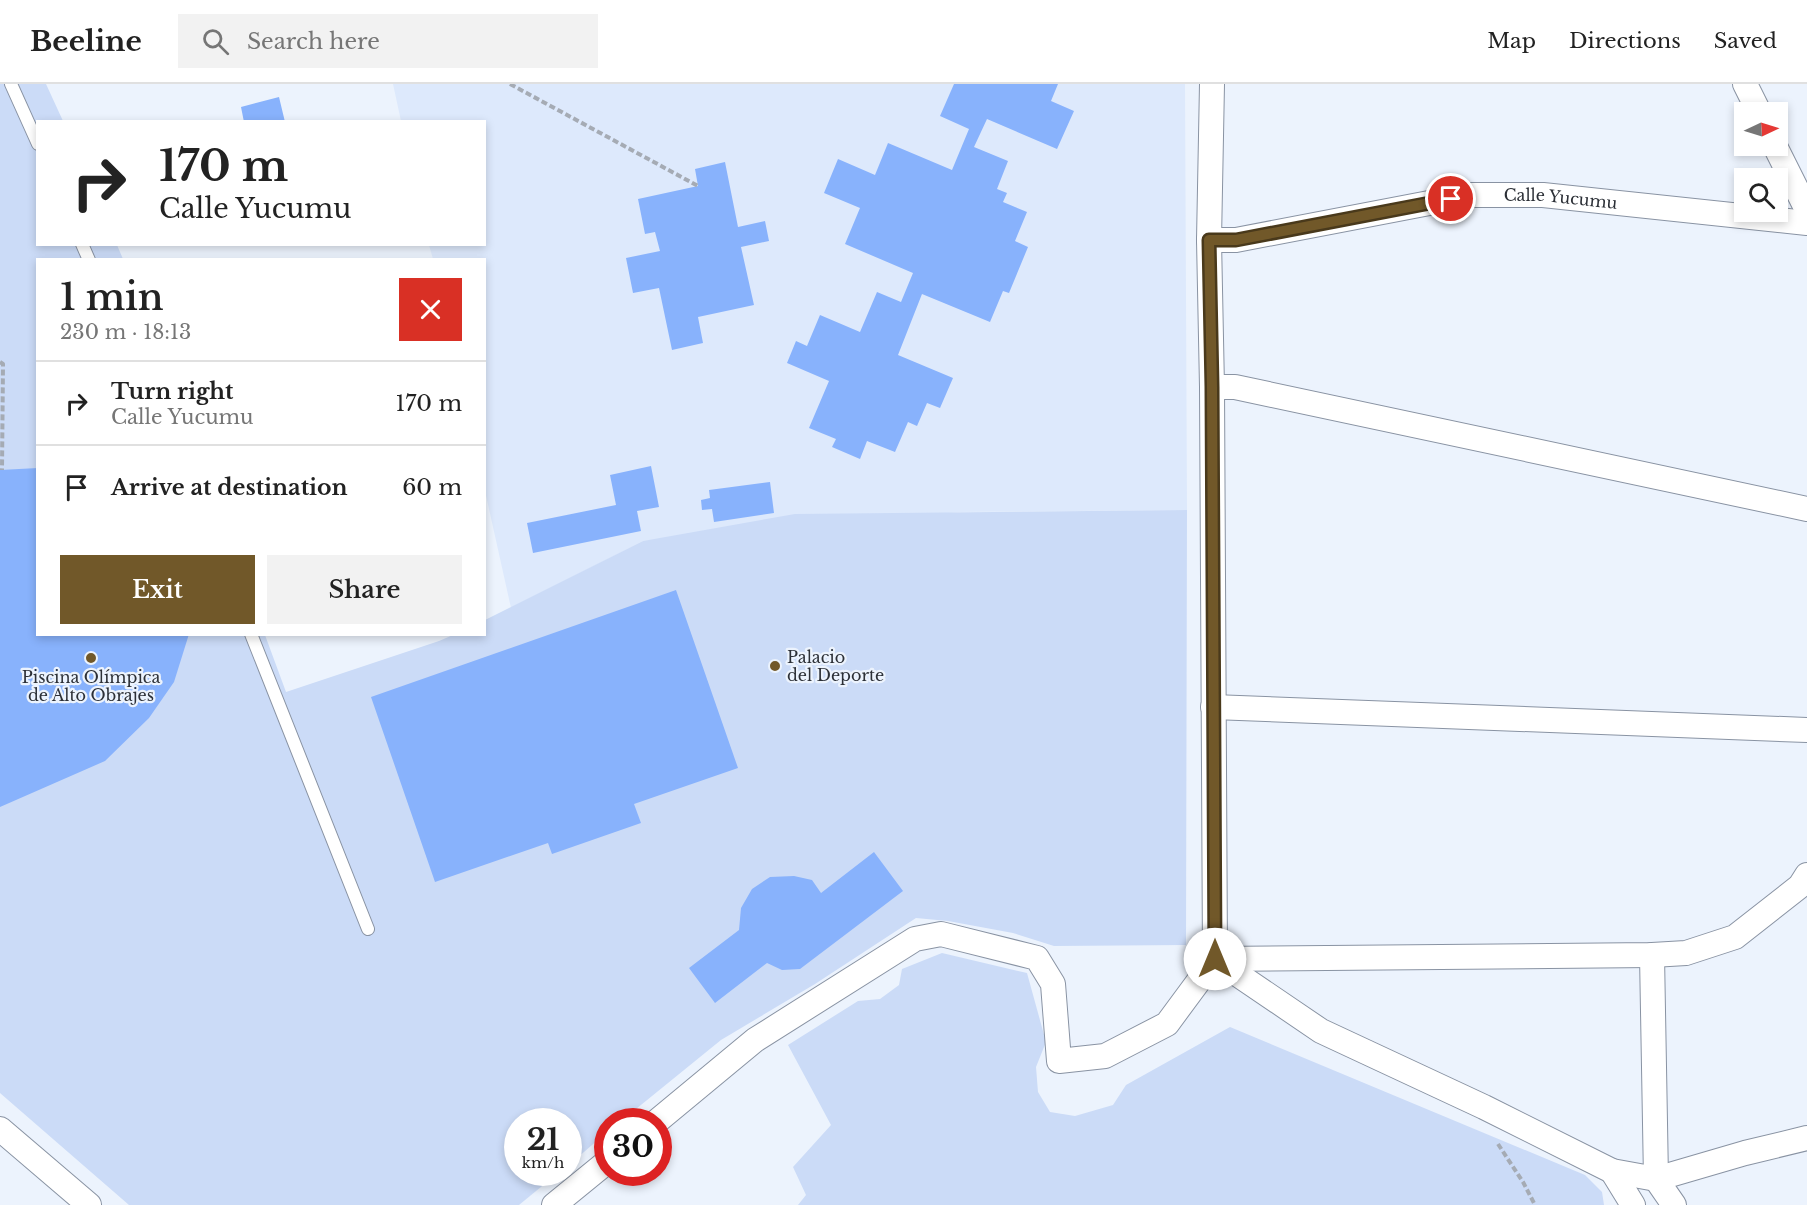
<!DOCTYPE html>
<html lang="en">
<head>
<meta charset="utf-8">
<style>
  body { margin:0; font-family:"Libre Baskerville",serif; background:#f2f2f2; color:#222; height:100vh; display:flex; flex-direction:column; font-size:22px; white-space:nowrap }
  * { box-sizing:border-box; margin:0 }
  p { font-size:20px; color:#767676 }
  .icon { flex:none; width:33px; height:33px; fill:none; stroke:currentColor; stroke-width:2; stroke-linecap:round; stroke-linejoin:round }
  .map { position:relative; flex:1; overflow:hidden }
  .side { position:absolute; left:36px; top:174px; width:450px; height:378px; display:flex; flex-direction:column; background:#fff; border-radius:0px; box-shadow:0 3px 9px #0003 }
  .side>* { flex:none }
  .banner { position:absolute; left:36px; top:36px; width:450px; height:126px; border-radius:0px; box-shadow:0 3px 9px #0003; background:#fff; color:#222; overflow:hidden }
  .needle { width:39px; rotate:86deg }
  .buttons { position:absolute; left:1734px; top:18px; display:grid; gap:12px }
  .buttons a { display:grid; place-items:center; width:54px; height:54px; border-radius:0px; background:#fff; box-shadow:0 3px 9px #0003; font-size:30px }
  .speed { position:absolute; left:504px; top:1024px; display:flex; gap:12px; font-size:30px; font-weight:700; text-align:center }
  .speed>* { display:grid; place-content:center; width:78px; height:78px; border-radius:50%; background:#fff; box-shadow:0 3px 9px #0003; line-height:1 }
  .speed small { font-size:15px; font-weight:400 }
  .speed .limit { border:9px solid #d22; background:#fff; color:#111 }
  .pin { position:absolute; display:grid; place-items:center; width:51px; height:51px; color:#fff; margin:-26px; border:3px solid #fff; border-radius:50%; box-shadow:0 2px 6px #0007 }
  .me { position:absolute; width:66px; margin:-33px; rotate:0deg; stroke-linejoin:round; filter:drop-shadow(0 0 4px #0008) }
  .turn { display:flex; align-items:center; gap:21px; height:126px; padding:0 24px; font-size:27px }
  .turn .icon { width:78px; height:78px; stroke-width:2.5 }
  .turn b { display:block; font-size:42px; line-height:51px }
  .round { display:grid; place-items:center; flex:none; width:63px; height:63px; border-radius:0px; background:#f2f2f2 }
  .head { display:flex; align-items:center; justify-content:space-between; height:102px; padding:0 24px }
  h1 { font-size:36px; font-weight:600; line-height:45px }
  .cta { display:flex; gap:12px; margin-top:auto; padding:12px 24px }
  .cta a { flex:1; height:69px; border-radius:0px; background:#715829; color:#fff; font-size:24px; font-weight:600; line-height:69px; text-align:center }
  .cta a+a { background:#f2f2f2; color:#222 }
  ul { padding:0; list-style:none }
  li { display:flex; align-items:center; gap:18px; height:84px; padding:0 24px; border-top:2px solid #e0e0e0 }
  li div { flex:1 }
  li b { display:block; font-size:22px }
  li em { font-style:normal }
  header { display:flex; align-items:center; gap:36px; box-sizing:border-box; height:84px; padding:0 30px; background:#fff; border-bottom:2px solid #e0e0e0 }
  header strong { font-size:28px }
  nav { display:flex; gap:33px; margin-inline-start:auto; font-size:21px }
  .search { width:420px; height:54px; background:#f2f2f2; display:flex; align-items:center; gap:15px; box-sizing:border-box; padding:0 21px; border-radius:0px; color:#767676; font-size:22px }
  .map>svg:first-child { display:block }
</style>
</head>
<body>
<header>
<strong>Beeline</strong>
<div class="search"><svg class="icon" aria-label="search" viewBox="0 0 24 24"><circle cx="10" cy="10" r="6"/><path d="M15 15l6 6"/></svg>Search here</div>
<nav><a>Map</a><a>Directions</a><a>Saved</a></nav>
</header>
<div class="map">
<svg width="1807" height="1121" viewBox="0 0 1807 1121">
  <rect width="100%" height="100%" fill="#ecf3fd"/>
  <path fill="#dde9fc" d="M393,0h792l2,426 -228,2 -316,29 -132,67 -26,-117 -1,-231 -51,-1 -4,-14 55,-1v-122l-83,-1z"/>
  <path fill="#cbdbf7" d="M0,0h46l17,37 -25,1v122l79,1 6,14 -85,1v374l227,1 21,57 153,-51 14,-6 31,-1 1,-14 158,-79 152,-27 392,-4 -1,435 -132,1 -41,-13 -65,-12 -32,-3 -101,66 -94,56 -101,82h-12l-1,10 -38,33 -1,-43h-50v51h40l-39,32h-390l-129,-112z
    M942,869l85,20 19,69 -10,25 2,25 12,20 25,4 38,-11 13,-20 104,-58 355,148 17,17 2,13h-806l8,-10 -13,-28 38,-42 -43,-80 70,-44 22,-2 19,-14 3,-16z"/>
  <path fill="#88b2fc" d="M954,0h104l-7,17 23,10 -17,38 -70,-30 -13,28 34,14 -11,28 10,4 -4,9 24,10 -12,29 13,6 -19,46 -6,-2 -13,31 -68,-28 -24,61 55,23 -13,30 -13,-5 -10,23 -9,-4 -13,30 -28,-11 -7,18 -28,-12 4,-8 -27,-11 20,-47 -42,-18 9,-22 11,5 13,-31 40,17 17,-40 24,10 12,-29 -68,-29 15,-36 -36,-15 14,-34 37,16 13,-32 64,27 17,-41 -29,-13z
    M279,13l6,25h-41l-3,-15z
    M725,78l13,65 27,-6 4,20 -28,6 13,58 -56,12 5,26 -31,7 -13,-62 -26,5 -7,-35 34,-7 -5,-19 -10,2 -7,-35 60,-13 -3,-17z
    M651,382l8,41 -22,4 4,20 -108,22 -6,-30 89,-18 -6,-30z
    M38,384v166h151l-15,48 -25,36 -44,43 -105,46v-337z
    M770,398l4,31 -60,9 -2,-13 -10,1 -1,-10 9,-2 -1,-8z
    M676,506l62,178 -104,36 7,19 -89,31 -4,-11 -113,39 -64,-185z
    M874,768l29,39 -103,78 -18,1 -15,-7 -52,40 -26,-35 50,-38 2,-22 11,-19 18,-12 24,-1 18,4 9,13z"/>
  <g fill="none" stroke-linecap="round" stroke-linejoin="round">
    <defs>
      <path id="lane" d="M11,0l27,60
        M82,160l7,16
        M251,550l117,295"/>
      <g id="street">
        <path d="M1212,0l-3,156 3,147 3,572"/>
        <path d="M1745,0l14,28"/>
        <path d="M1775,62l32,64"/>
        <path id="s1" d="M1209,156h27l235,-45h72l264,28"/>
        <path d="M1212,303h23l572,122"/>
        <path d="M1213,623l594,23"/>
        <path d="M1652,871l4,224 18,26"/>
        <path d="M1215,875l106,72 163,76 128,64 44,8 89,-26 62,-15"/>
        <path d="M1215,875l437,-4 34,-2 49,-16 65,-51 7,-11"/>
        <path d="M656,1038l99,-82 160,-101 26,-5 96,24 16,26 6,77 46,-5 62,-32 48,-65"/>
        <path d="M0,1045l89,76"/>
        <path d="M1612,1087l21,34"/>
        <path d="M554,1121l54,-44"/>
      </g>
    </defs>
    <use href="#lane" stroke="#8993a3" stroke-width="14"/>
    <use href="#street" stroke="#8993a3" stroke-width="26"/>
    <path stroke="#a5abb4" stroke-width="4" stroke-dasharray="6 3" stroke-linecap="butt" d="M510,0l188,102
      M0,278l3,2 -1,106
      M1498,1060l25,38 12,23"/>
    <use href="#lane" stroke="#fff" stroke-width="12"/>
    <use href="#street" stroke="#fff" stroke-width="24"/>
  </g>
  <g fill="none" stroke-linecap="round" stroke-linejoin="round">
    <defs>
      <path id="route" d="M1215,875l-3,-572 -3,-147h27l215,-41"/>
    </defs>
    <use href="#route" stroke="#49391b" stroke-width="15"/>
    <use href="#route" stroke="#715829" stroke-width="10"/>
  </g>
  <g fill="#715829" stroke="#ecf3fd" stroke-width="2">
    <circle cx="91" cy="574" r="6"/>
    <circle cx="775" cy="582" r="6"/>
  </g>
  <g text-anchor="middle" stroke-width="4.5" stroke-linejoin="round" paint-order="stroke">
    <g font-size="16" fill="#2c3037" stroke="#ecf3fd">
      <text dy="6" stroke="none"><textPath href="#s1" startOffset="356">Calle Yucumu</textPath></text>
    </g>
    <g font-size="16" fill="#2c3037" stroke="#ecf3fd" text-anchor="start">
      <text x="787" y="579">Palacio<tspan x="787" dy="18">del Deporte</tspan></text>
      <text x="91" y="599" text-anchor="middle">Piscina Olímpica<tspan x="91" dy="18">de Alto Obrajes</tspan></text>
    </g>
  </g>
</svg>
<div class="buttons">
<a><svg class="needle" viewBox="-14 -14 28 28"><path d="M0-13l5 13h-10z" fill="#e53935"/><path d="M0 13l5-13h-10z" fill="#767676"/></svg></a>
<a><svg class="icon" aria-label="search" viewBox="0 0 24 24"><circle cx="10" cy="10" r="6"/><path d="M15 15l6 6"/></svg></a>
</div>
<div class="speed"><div>21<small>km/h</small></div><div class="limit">30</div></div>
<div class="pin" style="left:1451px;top:115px;background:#d93025"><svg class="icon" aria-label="arrive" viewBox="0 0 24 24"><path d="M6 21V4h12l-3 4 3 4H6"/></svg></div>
<svg class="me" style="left:1215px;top:875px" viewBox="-20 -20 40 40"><circle r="19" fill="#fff"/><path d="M0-13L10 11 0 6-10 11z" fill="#715829"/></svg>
<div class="banner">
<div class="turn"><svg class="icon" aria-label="right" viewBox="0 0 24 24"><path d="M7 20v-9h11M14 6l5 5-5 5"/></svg><div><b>170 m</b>Calle Yucumu</div></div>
</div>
<section class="side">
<div class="head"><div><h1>1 min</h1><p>230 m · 18:13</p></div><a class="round" style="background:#d93025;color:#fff"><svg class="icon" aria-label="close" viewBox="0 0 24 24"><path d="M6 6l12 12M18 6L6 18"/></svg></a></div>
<ul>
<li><svg class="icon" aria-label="right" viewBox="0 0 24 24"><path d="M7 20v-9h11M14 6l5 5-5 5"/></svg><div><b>Turn right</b><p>Calle Yucumu</p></div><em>170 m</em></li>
<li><svg class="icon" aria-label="arrive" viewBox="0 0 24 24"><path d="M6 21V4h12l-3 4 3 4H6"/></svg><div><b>Arrive at destination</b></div><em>60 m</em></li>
</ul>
<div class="cta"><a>Exit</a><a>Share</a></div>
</section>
</div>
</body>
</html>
